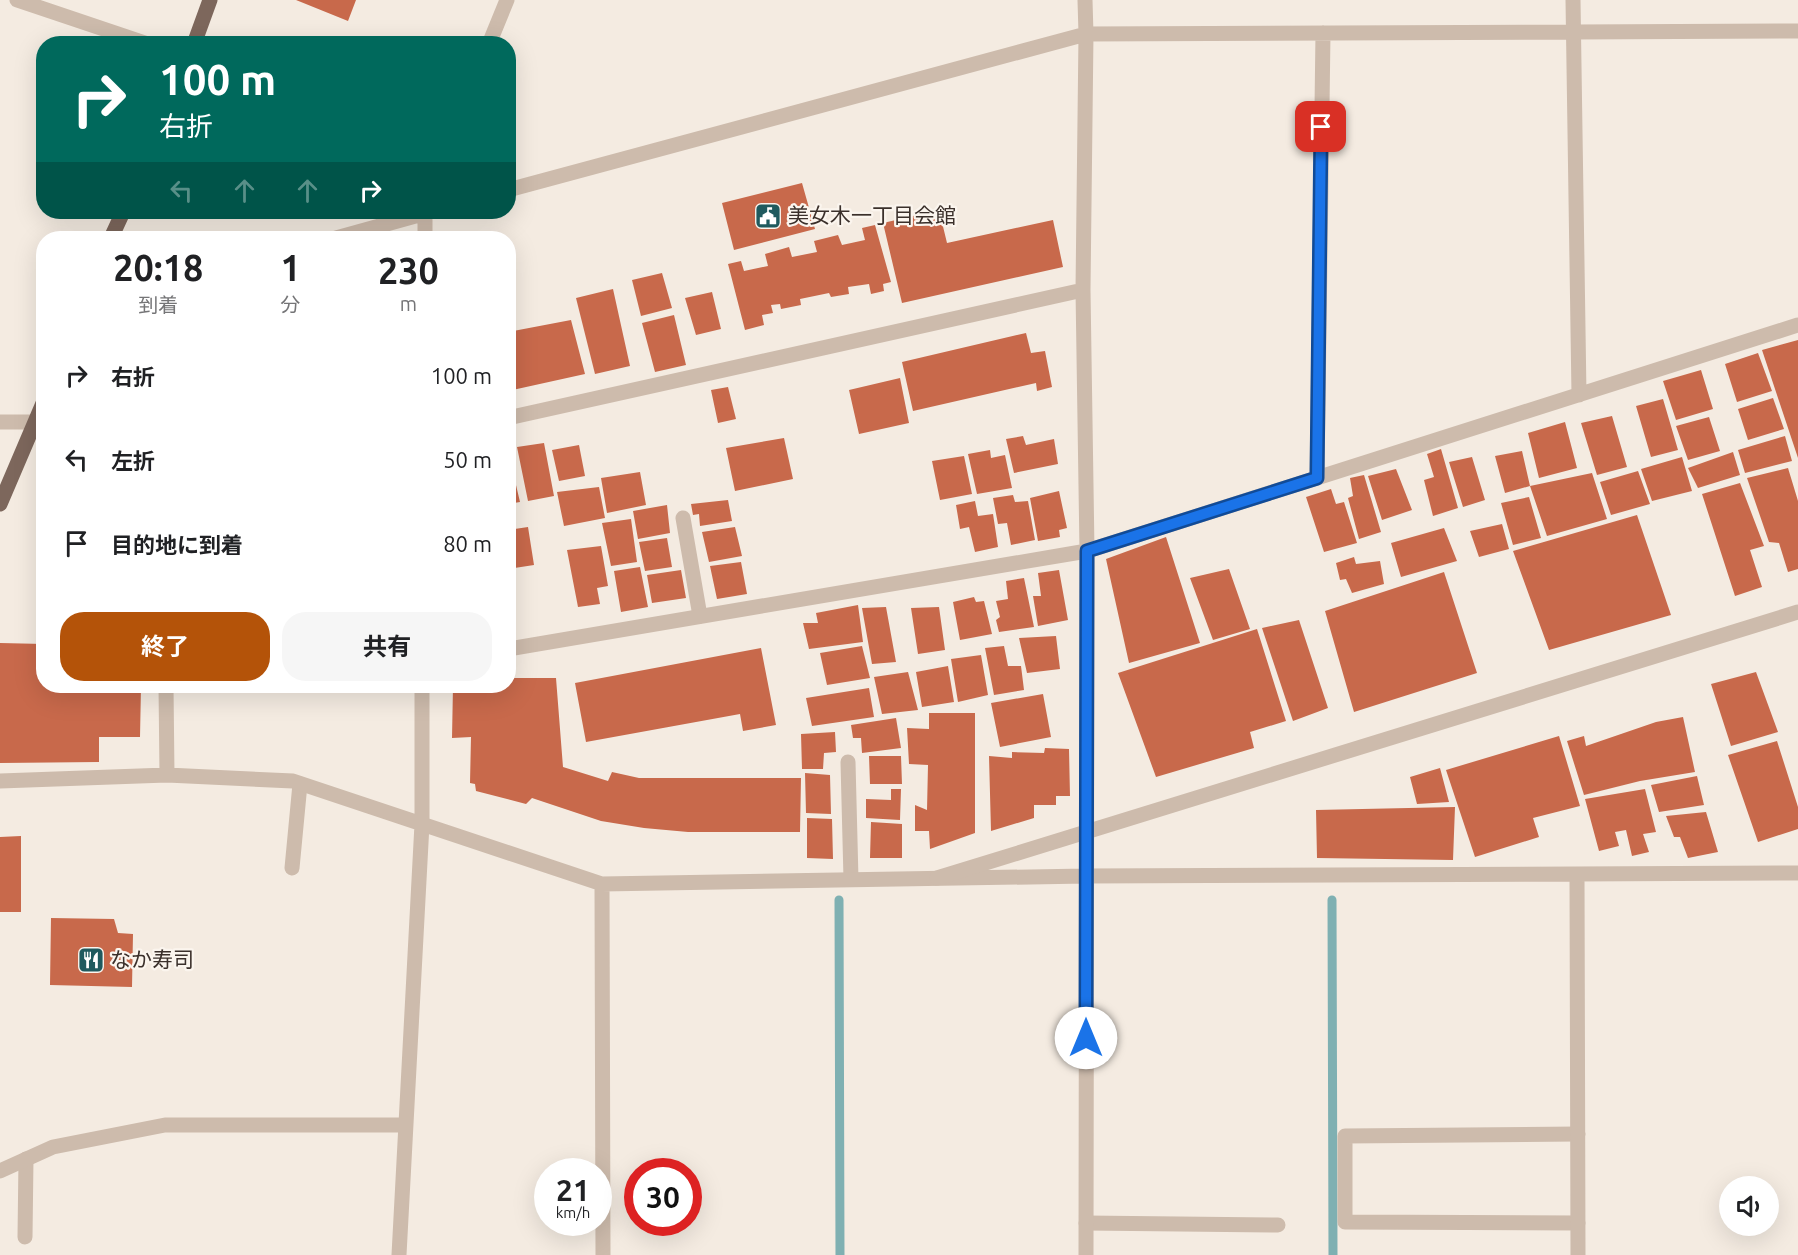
<!DOCTYPE html>
<html lang="ja">
<head>
<meta charset="utf-8">
<style>
  body { margin:0; font-family:Ubuntu,"Noto Sans JP",sans-serif; background:#f6f6f6; color:#202124; height:100vh; display:flex; flex-direction:column; font-size:22px; white-space:nowrap }
  * { box-sizing:border-box; margin:0 }
  p { font-size:20px; color:#757577 }
  .icon { flex:none; width:33px; height:33px; fill:none; stroke:currentColor; stroke-width:2; stroke-linecap:round; stroke-linejoin:round }
  .map { position:relative; flex:1; overflow:hidden }
  .drawer { position:absolute; left:36px; top:231px; width:480px; height:462px; display:flex; flex-direction:column; background:#fff; border-radius:24px; box-shadow:0 6px 24px #0002 }
  .drawer>* { flex:none }
  .top-card { position:absolute; left:36px; top:36px; width:480px; height:183px; border-radius:24px; box-shadow:0 6px 24px #0002; background:#00695c; color:#fff; overflow:hidden }
  .tools { position:absolute; left:1719px; top:1176px; display:grid; gap:12px }
  .tools a { display:grid; place-items:center; width:60px; height:60px; border-radius:50%; background:#fff; box-shadow:0 6px 24px #0002; font-size:30px }
  .speed { position:absolute; left:534px; top:1158px; display:flex; gap:12px; font-size:30px; font-weight:700; text-align:center }
  .speed>* { display:grid; place-content:center; width:78px; height:78px; border-radius:50%; background:#fff; box-shadow:0 6px 24px #0002; line-height:1 }
  .speed small { font-size:15px; font-weight:400 }
  .speed .limit { border:9px solid #d22; background:#fff; color:#111 }
  .pin { position:absolute; display:grid; place-items:center; width:51px; height:51px; color:#fff; margin:-26px; border-radius:12px; box-shadow:0 3px 9px #0006 }
  .me { position:absolute; width:66px; margin:-33px; rotate:0deg; stroke-linejoin:round; filter:drop-shadow(0 0 4px #0008) }
  .turn { display:flex; align-items:center; gap:21px; height:126px; padding:0 24px; font-size:27px }
  .turn .icon { width:78px; height:78px; stroke-width:2.5 }
  .turn b { display:block; font-size:42px; line-height:51px }
  .lanes { display:flex; align-items:center; height:57px; padding:0 24px; background:#0003; justify-content:center; gap:30px; direction:ltr }
  .lanes .off { opacity:.35 }
  .eta { display:flex; justify-content:space-evenly; align-items:center; height:102px; text-align:center }
  .eta b { font-size:36px; font-weight:700; line-height:42px }
  .cta { display:flex; gap:12px; margin-top:auto; padding:12px 24px }
  .cta a { flex:1; height:69px; border-radius:24px; background:#b45309; color:#fff; font-size:24px; font-weight:700; line-height:69px; text-align:center }
  .cta a+a { background:#f6f6f6; color:#202124 }
  ul { padding:0; list-style:none }
  li { display:flex; align-items:center; gap:18px; height:84px; padding:0 24px }
  li div { flex:1 }
  li b { display:block; font-size:22px }
  li em { font-style:normal }
  .map>svg:first-child { display:block }
</style>
</head>
<body>
<div class="map">
<svg width="1798" height="1255" viewBox="0 0 1798 1255">
  <rect width="100%" height="100%" fill="#f4ebe1"/>
  <g fill="none" stroke-linecap="round" stroke-linejoin="round">
    <path stroke="#7fb0b2" stroke-width="9" d="M839,900l1,355
      M1332,900l1,355"/>
  </g>
  <path fill="#c8694b" d="M296,0h60l-8,21z
    M802,183l13,46 -81,21 -12,-47z
    M939,210l8,33 106,-23 10,47 -161,36 -19,-80z
    M875,225l16,57 -8,2 1,7 -13,3 -2,-10 -21,3 1,7 -18,3 -2,-4 -29,6 1,6 -20,4 -1,-5 -9,1 2,8 -11,2 2,10 -19,5 -17,-66 13,-3 3,10 24,-5 -3,-12 24,-7 3,10 25,-5 -3,-11 24,-6 4,10 23,-5 -3,-12z
    M662,273l10,35 -31,8 -9,-36z
    M613,289l17,77 -35,8 -19,-76z
    M712,292l9,37 -25,6 -11,-37z
    M674,315l12,50 -31,7 -13,-49z
    M571,320l14,54 -77,17v-59z
    M1026,333l5,20 14,-2 7,36 -15,4 -1,-8 -123,28 -11,-49z
    M1798,340v118l-36,-108z
    M1758,353l14,38 -35,11 -12,-38z
    M1701,370l12,39 -37,11 -13,-39z
    M900,378l9,45 -50,11 -10,-44z
    M728,387l8,32 -18,4 -7,-33z
    M1773,398l11,31 -36,11 -10,-31z
    M1663,399l15,51 -27,7 -15,-51z
    M1612,416l15,51 -30,8 -16,-52z
    M1709,417l11,34 -32,9 -12,-34z
    M1565,422l12,46 -38,10 -11,-45z
    M1023,436l3,9 28,-6 4,25 -44,9 -8,-34z
    M1785,436l7,25 -47,12 -7,-23z
    M784,438l9,41 -58,12 -9,-43z
    M544,443l10,53 -26,5 -11,-54z
    M579,445l6,31 -26,5 -7,-31z
    M1441,449l17,59 -25,8 -9,-36 10,-3 -7,-23z
    M990,450l1,8 14,-3 7,33 -35,6 -9,-40z
    M508,451l12,51 -12,2z
    M1522,451l8,35 -25,7 -10,-37z
    M1733,452l7,23 -42,13 -10,-20z
    M964,456l8,38 -32,6 -8,-39z
    M1472,457l13,43 -22,7 -14,-45z
    M1682,457l10,34 -40,10 -11,-32z
    M1788,468l10,33v68l-10,3 -9,-29 -10,-1 -22,-64z
    M1396,469l16,41 -30,10 -14,-44z
    M1638,471l12,33 -39,11 -11,-33z
    M640,472l6,33 -39,8 -6,-35z
    M1592,473l15,46 -60,17 -17,-50z
    M1364,475l17,57 -22,7 -11,-41 5,-2 -3,-18z
    M1740,483l24,63 -14,4 12,37 -27,9 -33,-102z
    M599,487l6,31 -41,8 -7,-34z
    M1331,489l5,15 8,-2 13,41 -33,9 -18,-55z
    M1059,491l8,37 -8,2 1,7 -22,4 -8,-43z
    M1013,495l2,7 13,-1 7,39 -24,5 -4,-22 -9,1 -5,-26z
    M1529,497l12,41 -28,7 -12,-42z
    M728,500l4,21 -32,5 -1,-12 -6,1 -2,-11z
    M975,501l3,15 15,-2 5,33 -23,5 -6,-25 -9,2 -4,-24z
    M667,505l3,28 -32,6 -5,-28z
    M1637,515l34,100 -122,35 -36,-99z
    M631,519l6,43 -26,4 -9,-43z
    M1502,524l7,25 -30,8 -9,-26z
    M528,527l6,38 -26,4v-39z
    M735,527l7,29 -33,6 -7,-30z
    M1444,528l13,33 -56,16 -10,-34z
    M1166,537l34,106 -71,20 -23,-104z
    M667,538l5,29 -27,4 -6,-29z
    M601,546l7,40 -11,2 3,16 -22,3 -11,-57z
    M1354,557l2,7 24,-3 4,23 -32,9 -6,-14 -6,1 -4,-17z
    M741,562l6,32 -30,5 -7,-33z
    M640,567l8,40 -27,5 -7,-41z
    M1229,569l21,60 -37,11 -23,-62z
    M681,570l5,28 -34,5 -5,-28z
    M1059,570l9,50 -30,6 -5,-30h8l-3,-23z
    M1444,572l33,101 -123,39 -29,-101z
    M1024,578l10,49 -35,5 -3,-12 4,-3 -4,-16 12,-2 -2,-18z
    M974,597l2,5 8,-1 8,33 -32,6 -7,-38z
    M858,605l5,37 -54,7 -6,-26h15l-2,-10z
    M886,607l10,55 -24,2 -10,-56z
    M939,607l6,43 -27,4 -7,-46z
    M1299,620l29,88 -35,13 -31,-93z
    M1257,629l29,92 -36,11 4,16 -98,29 -38,-104z
    M1056,636l4,33 -33,4 -8,-35z
    M0,643l44,1v42h97l-1,51h-41v25l-99,1z
    M862,646l8,32 -43,7 -7,-32z
    M1004,646l4,20h13l3,24 -30,5 -9,-47z
    M761,648l15,77 -33,6 -3,-17 -154,28 -11,-59z
    M981,655l7,40 -30,7 -7,-43z
    M948,666l6,36 -32,5 -6,-35z
    M908,672l10,38 -36,4 -8,-37z
    M1756,672l22,60 -47,14 -20,-62z
    M508,678h48l7,89 45,14 4,-9 27,6h162l-1,54h-112l-44,-4 -43,-7 -69,-23 -6,6 -50,-13 -1,-7 -5,-1 1,-46 -19,1 1,-52h55z
    M869,688l5,29 -62,9 -6,-28z
    M1043,694l8,43 -51,10 -9,-44z
    M929,713h46v120l-45,16 -1,-18h-14v-26l12,5 1,-45 -19,-1 -2,-36 22,1z
    M1683,717l12,55 -55,9 -56,14 -17,-54 17,-5 2,10 70,-24z
    M896,718l5,30 -39,5 -1,-15h-8l-2,-13z
    M835,732l1,20 -12,1 -1,16h-21l-1,-35z
    M1559,736l21,70 -47,12 6,19 -64,20 -29,-87z
    M1777,741l21,66v22l-40,13 -30,-87z
    M1045,748l24,1 1,47h-14v9h-22v13l-43,13 -2,-75 23,2v-6l32,1z
    M869,756h32l1,28h-32z
    M1440,768l9,34 -32,2 -7,-27z
    M805,773l25,2 1,39 -25,-1z
    M1697,776l7,29 -45,7 -8,-27z
    M891,789h10l-1,31 -34,-2v-19l25,1z
    M1645,789l11,43 -13,2 6,18 -17,4 -6,-26 -11,2 4,14 -20,5 -14,-52z
    M1455,807l-2,53 -136,-2 -1,-48z
    M1706,812l12,40 -30,6 -8,-21h-6l-8,-21z
    M807,818l25,1 1,40 -26,-1z
    M871,822l31,2v34h-32z
    M21,836v76h-21v-75z
    M51,918l63,1 4,14 15,1 -1,53 -82,-2z"/>
  <g fill="none" stroke-linecap="round" stroke-linejoin="round">
    <path stroke="#cdbbac" stroke-width="15" d="M683,518l17,98
      M848,762l3,117
      M292,868l8,-84
      M1578,1134l-233,2v86l233,1
      M1086,1223l192,2
      M25,1237l1,-78"/>
    <path stroke="#cdbbac" stroke-width="15" d="M17,0l131,44
      M1085,0l1,34 -3,256 4,261 -1,704
      M1573,0l6,395
      M489,44l18,-44
      M508,190l578,-156 712,-3
      M336,238l94,-26
      M425,238v-26
      M508,418l575,-128
      M0,422h35
      M1317,478l6,-445
      M508,649l579,-98 711,-226
      M166,686l1,89
      M0,781l167,-6 126,6 309,103 484,-8 712,-3
      M1577,875l1,380
      M602,884l1,371
      M0,1171l53,-24 112,-22h241
      M399,1255l23,-431v-138"/>
    <path stroke="#cdbbac" stroke-width="15" d="M937,878l861,-266"/>
    <path stroke="#7d675c" stroke-width="15" d="M194,44l16,-44
      M111,238l12,-26
      M0,504l44,-103"/>
  </g>
  <g fill="none" stroke-linecap="round" stroke-linejoin="round">
    <defs>
      <path id="route" d="M1086,1038l1,-487 230,-73 4,-351"/>
    </defs>
    <use href="#route" stroke="#114b97" stroke-width="15"/>
    <use href="#route" stroke="#1a73e8" stroke-width="10"/>
  </g>
  <defs>
    <symbol id="civic-square" viewBox="-11 -11 22 22"><rect x="-9" y="-9" width="18" height="18" rx="4" fill="#1f5a5e" stroke="#fbf5ee"/><path d="M-.6-6.5H3V-4.5H.6V-3L4-1V1h2V6H-6V1h2V-1L-.6-3ZM-1.2 2.5V6h2.4V2.5Z" fill="#fff"/></symbol>
    <symbol id="restaurant-square" viewBox="-11 -11 22 22"><rect x="-9" y="-9" width="18" height="18" rx="4" fill="#1f5a5e" stroke="#fbf5ee"/><path d="M-5-6h1v4h1v-4h1v4h1v-4h1v5L-1.5 .5V6h-2V.5L-5-1ZM5-6V6H3V1.5H1.5Q1.5-4 5-6Z" fill="#fff"/></symbol>
  </defs>
  <g fill-rule="evenodd">
    <use href="#civic-square" x="753" y="201" width="30" height="30"/>
    <use href="#restaurant-square" x="76" y="945" width="30" height="30"/>
  </g>
  <g text-anchor="middle" stroke-width="4.5" stroke-linejoin="round" paint-order="stroke">
    <g font-size="21" fill="#3b302b" stroke="#fbf5ee" text-anchor="start">
      <text x="788" y="223">美女木一丁目会館</text>
      <text x="110" y="967">なか寿司</text>
    </g>
  </g>
</svg>
<div class="tools">
<a><svg class="icon" aria-label="sound" viewBox="0 0 24 24"><path d="M4 9h4l5-4v14l-5-4H4zM17 9q2 3 0 6"/></svg></a>
</div>
<div class="speed"><div>21<small>km/h</small></div><div class="limit">30</div></div>
<div class="pin" style="left:1321px;top:127px;background:#d93025"><svg class="icon" aria-label="arrive" viewBox="0 0 24 24"><path d="M6 21V4h12l-3 4 3 4H6"/></svg></div>
<svg class="me" style="left:1086px;top:1038px" viewBox="-20 -20 40 40"><circle r="19" fill="#fff"/><path d="M0-13L10 11 0 6-10 11z" fill="#1a73e8"/></svg>
<div class="top-card">
<div class="turn"><svg class="icon" aria-label="right" viewBox="0 0 24 24"><path d="M7 20v-9h11M14 6l5 5-5 5"/></svg><div><b>100 m</b>右折</div></div>
<div class="lanes"><svg class="icon off" aria-label="left" viewBox="0 0 24 24"><path d="M17 20v-9H6M10 6l-5 5 5 5"/></svg><svg class="icon off" aria-label="ahead" viewBox="0 0 24 24"><path d="M12 20V5M6 11l6-6 6 6"/></svg><svg class="icon off" aria-label="ahead" viewBox="0 0 24 24"><path d="M12 20V5M6 11l6-6 6 6"/></svg><svg class="icon" aria-label="right" viewBox="0 0 24 24"><path d="M7 20v-9h11M14 6l5 5-5 5"/></svg></div>
</div>
<section class="drawer">
<div class="eta">
<div><b>20:18</b><p>到着</p></div>
<div><b>1</b><p>分</p></div>
<div><b>230</b><p>m</p></div>
</div>
<ul>
<li><svg class="icon" aria-label="right" viewBox="0 0 24 24"><path d="M7 20v-9h11M14 6l5 5-5 5"/></svg><div><b>右折</b></div><em>100 m</em></li>
<li><svg class="icon" aria-label="left" viewBox="0 0 24 24"><path d="M17 20v-9H6M10 6l-5 5 5 5"/></svg><div><b>左折</b></div><em>50 m</em></li>
<li><svg class="icon" aria-label="arrive" viewBox="0 0 24 24"><path d="M6 21V4h12l-3 4 3 4H6"/></svg><div><b>目的地に到着</b></div><em>80 m</em></li>
</ul>
<div class="cta"><a>終了</a><a>共有</a></div>
</section>
</div>
</body>
</html>
